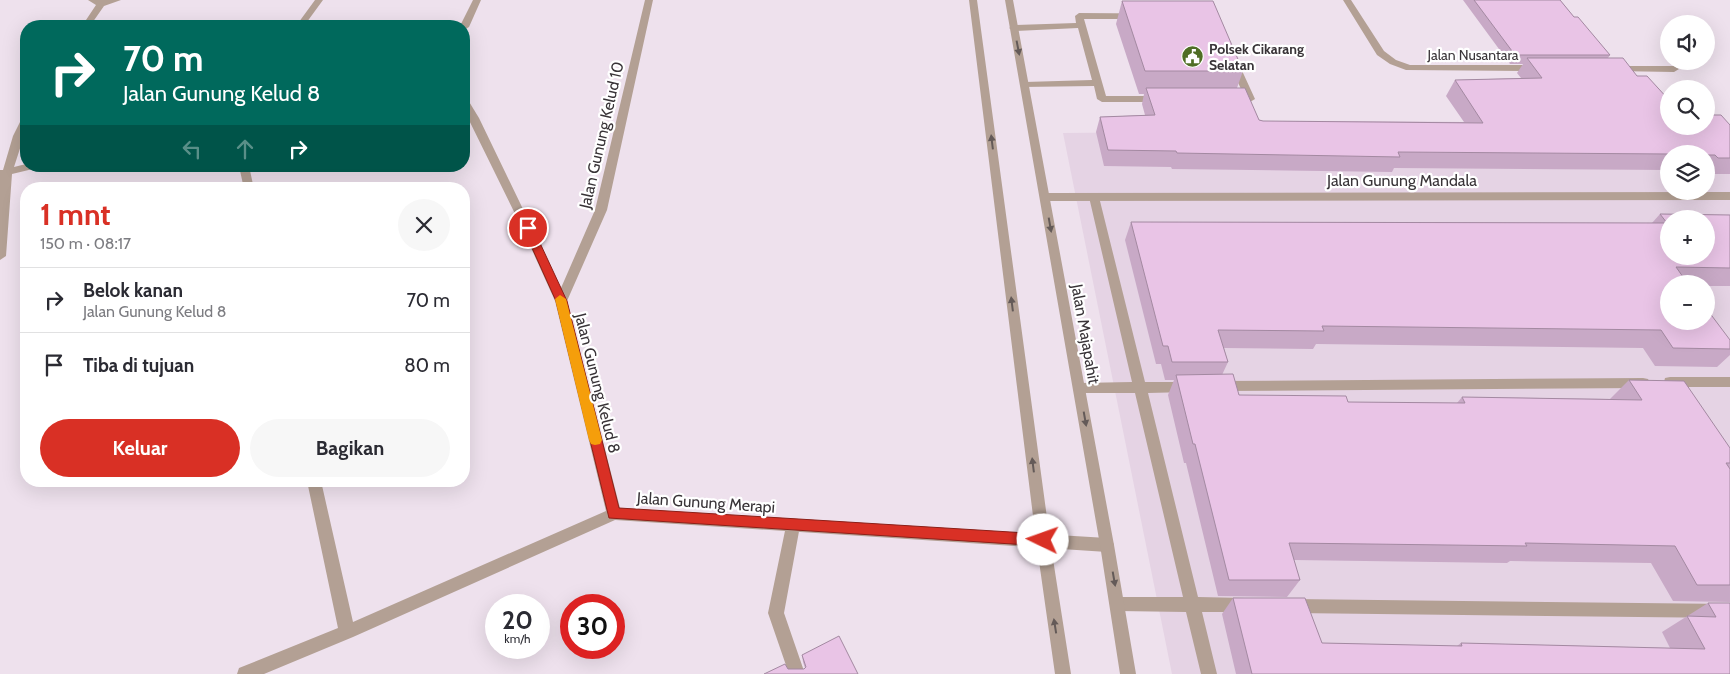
<!DOCTYPE html>
<html lang="id">
<head>
<meta charset="utf-8">
<style>
  body { margin:0; font-family:Cabin,sans-serif; background:#f7f7f7; color:#2b2b33; height:100vh; display:flex; flex-direction:column; font-size:19px; white-space:nowrap }
  * { box-sizing:border-box; margin:0 }
  p { font-size:16px; color:#7c7c81 }
  .icon { flex:none; width:28px; height:28px; fill:none; stroke:currentColor; stroke-width:2; stroke-linecap:round; stroke-linejoin:round }
  .map { position:relative; flex:1; overflow:hidden }
  .panel { position:absolute; left:20px; top:182px; width:450px; height:305px; display:flex; flex-direction:column; background:#fff; border-radius:20px; box-shadow:0 5px 20px #0002 }
  .panel>* { flex:none }
  .banner { position:absolute; left:20px; top:20px; width:450px; height:152px; border-radius:20px; box-shadow:0 5px 20px #0002; background:#00695c; color:#fff; overflow:hidden }
  .tools { position:absolute; left:1660px; top:15px; display:grid; gap:10px }
  .tools a { display:grid; place-items:center; width:55px; height:55px; border-radius:50%; background:#fff; box-shadow:0 5px 20px #0002; font-size:25px }
  .speed { position:absolute; left:485px; top:594px; display:flex; gap:10px; font-size:25px; font-weight:700; text-align:center }
  .speed>* { display:grid; place-content:center; width:65px; height:65px; border-radius:50%; background:#fff; box-shadow:0 5px 20px #0002; line-height:1 }
  .speed small { font-size:12px; font-weight:400 }
  .speed .limit { border:8px solid #d22; background:#fff; color:#111 }
  .pin { position:absolute; display:grid; place-items:center; width:42px; height:42px; color:#fff; margin:-21px; border:2px solid #fff; border-radius:50%; box-shadow:0 1px 5px #0007 }
  .me { position:absolute; width:55px; margin:-28px; rotate:273deg; stroke-linejoin:round; filter:drop-shadow(0 0 4px #0008) }
  .turn { display:flex; align-items:center; gap:18px; height:105px; padding:0 20px; font-size:22px }
  .turn .icon { width:65px; height:65px; stroke-width:2.5 }
  .turn b { display:block; font-size:35px; line-height:42px }
  .lanes { display:flex; align-items:center; height:48px; padding:0 20px; background:#0003; justify-content:center; gap:25px; direction:ltr }
  .lanes .off { opacity:.35 }
  .round { display:grid; place-items:center; flex:none; width:52px; height:52px; border-radius:26px; background:#f7f7f7 }
  .summary { display:flex; align-items:center; justify-content:space-between; height:85px; padding:0 20px }
  h1 { font-size:30px; font-weight:700; line-height:38px; color:#d93025 }
  .button { display:flex; gap:10px; margin-top:auto; padding:10px 20px }
  .button a { flex:1; height:58px; border-radius:30px; background:#d93025; color:#fff; font-size:20px; font-weight:700; line-height:58px; text-align:center }
  .button a+a { background:#f7f7f7; color:#2b2b33 }
  ul { padding:0; list-style:none }
  li { display:flex; align-items:center; gap:15px; height:65px; padding:0 20px; border-top:1px solid #e1e1e2 }
  li div { flex:1 }
  li b { display:block; font-size:19px }
  li em { font-style:normal }
  .map>svg:first-child { display:block }
</style>
</head>
<body>
<div class="map">
<svg width="1730" height="674" viewBox="0 0 1730 674">
  <rect width="100%" height="100%" fill="#eee1ed"/>
  <path fill="#e5d3e4" fill-rule="evenodd" d="M1730,127v547h-558l-109,-541zM1669,154h37v37h-37zM1669,219h37v37h-37zM1669,284h37v37h-37z"/>
  <g fill="none" stroke-linecap="round" stroke-linejoin="round">
    <path fill="#b3a094" fill-rule="evenodd" d="M1079,13l137,1 39,85 -5,3h-148l-5,-3 -3,-13 -72,1 -2,-2 5,-3 67,-2 -14,-52 -64,3 -5,-3 5,-3 62,-2 -1,-7zM1084,19h126l34,77h-138z
      M1094,193l5,4 46,185h43l5,1 2,4 -2,4 -5,1 -40,1 50,204 47,1 5,2 3,5 -3,5 -5,2h-43l15,62h-16l-15,-62 -68,-1 -5,-2 -3,-5 3,-5 5,-2h65l-48,-204h-55l-5,-1 -2,-4 2,-4 5,-1 52,-1 -43,-185z
      M1670,377h60v10h-60l-5,-1 -1,-4 1,-4z
      M1643,378l5,1 2,4 -2,4 -5,1 -423,3 -5,-1 -2,-4 2,-4 5,-1z
      M793,520l5,1 2,5 -16,87 21,61h-16l-21,-61 18,-87 2,-5z
      M1293,599l437,5v14l-437,-5 -5,-2 -3,-5 3,-5z"/>
    <path fill="#b3a094" fill-rule="evenodd" d="M88,0h33l-17,6 -14,20h-8l14,-21z
      M315,0h8l-19,26h-8z
      M473,0h8l-12,27 -5,3v-4h-4z
      M645,0h8l-46,210 -40,91 53,207 487,30 5,2 2,5 -2,5 -5,2 -492,-32 -262,117 -89,37h-27l2,-6 99,-40 -31,-147h14l32,141 253,-111 -51,-210 -33,-73 -58,-118v-11l4,1 11,18 82,170 34,-78z
      M1343,0h8l33,51 12,9 14,5h126l5,3 -5,3 -130,-1 -16,-6 -13,-9z
      M1616,66h58l5,3 -5,3 -61,-1 -2,-2z
      M26,117v13l-12,37 12,-3v2h12l-1,2 -25,6 -6,82 -6,4v-90h3l10,-34 9,-18z
      M239,166h10l5,23h-10z
      M1730,192v8l-685,1 -5,-4 5,-4z"/>
    <path fill="#b3a094" fill-rule="evenodd" d="M969,0h8l73,540 21,134h-16l-19,-134z
      M1005,0h8l101,545 22,129h-16l-20,-129z"/>
  </g>
  <path fill="#c8a9c6" d="M1463,0h97l14,17 36,38 -2,3 61,68 61,-1v49h-24v-20h-37v16l-275,-2 -2,4 -220,-3 -1,-2 -67,-1 -8,-34 4,-15 45,-2 -3,-11 2,-10h-5l-23,-70 6,-23 121,70 -6,17 22,32 4,1 201,1 -18,-26 9,-16 66,-2 -4,-5 6,-9h-13z
    M1660,214l70,1v71h-24v-2h-37l61,56v15l-13,12 -62,-1 -12,-18 -327,-4 -3,5 -89,-1 4,14 -6,13 17,20 109,7 109,1 5,-6 148,2 19,-19 101,68v154l-57,-1 -22,-38 -141,-2 -3,2 -213,-3 6,20 -13,17 -69,-1 -32,-133h-2l-16,-68 6,-15h-9l-4,-16h-5l-31,-124 6,-18 521,1z
    M1233,598l89,45 135,3 4,-3 209,5 -8,-16 46,-29h22v71h-494l-14,-60z
    M802,655l56,19 -70,-5h16l1,-1 -2,-6z"/>
  <path fill="#e9c4e6" stroke="#a389a1" fill-rule="evenodd" d="M1474,0h86l14,17h4l32,38h-95z
    M1122,1h91l30,70h-98z
    M1527,58h96l14,18h10l22,24v26h37v-11h15l9,10v33h-12l-3,-3h-9v-1h-37l-271,-2 2,5 -223,-4 -1,-2 -68,-1 -8,-33 55,-2 -9,-27h99l14,32 4,1 220,2 -28,-43 87,-2z
    M1660,214l70,1v53l-54,-1 12,17h-19v37h37v-13l24,32v9l-57,-1 -12,-18 -339,-4 2,5 -106,-1 10,32h-56l-4,-16h-5l-32,-124 536,1zM1669,219h37v37h-37z
    M1233,374l6,21 107,1 2,6 117,1 -3,-6 180,3 -13,-20 55,1 46,67v15h-4l4,6v116h-33l-22,-39 -150,-3 2,3 -238,-3 11,37h-71l-34,-136h-2l-17,-69z
    M1233,598h72l17,45 140,3 -1,-3 244,6 -18,-33 29,1 -8,-14h22v71h-478z
    M839,636l19,38h-94l21,-10 3,5h16l2,-2 -4,-12z"/>
  <defs><path id="oneway-solid" d="M-6-.8H1V-3.2L6.5 0L1 3.2V.8H-6Z" transform="scale(1.25)"/></defs>
  <g fill="#645a58">
    <use href="#oneway-solid" transform="translate(1018 48) rotate(79)"/>
    <use href="#oneway-solid" transform="translate(992 142) rotate(-97)"/>
    <use href="#oneway-solid" transform="translate(1050 225) rotate(80)"/>
    <use href="#oneway-solid" transform="translate(1012 304) rotate(-97)"/>
    <use href="#oneway-solid" transform="translate(1085 419) rotate(80)"/>
    <use href="#oneway-solid" transform="translate(1033 465) rotate(-97)"/>
    <use href="#oneway-solid" transform="translate(1114 579) rotate(80)"/>
    <use href="#oneway-solid" transform="translate(1055 626) rotate(-99)"/>
  </g>
  <path fill="#d93025" stroke="#8d1f18" d="M528,224l5,4 34,73 52,207 424,26 5,2 2,4 -2,5 -5,1 -434,-28 -53,-217 -33,-73z"/>
  <path fill="#f59e0b" d="M560,295l6,4 36,141 -2,4 -5,1 -4,-1 -2,-4 -34,-141z"/>
  <defs>
    <symbol id="civic-disc" viewBox="-11 -11 22 22"><circle r="9.5" fill="#4f6e25" stroke="#fff"/><path d="M-.6-6.5H3V-4.5H.6V-3L4-1V1h2V6H-6V1h2V-1L-.6-3ZM-1.2 2.5V6h2.4V2.5Z" fill="#fff"/></symbol>
  </defs>
  <g fill-rule="evenodd">
    <use href="#civic-disc" x="1180" y="44" width="25" height="25"/>
  </g>
  <g text-anchor="middle" stroke-width="4.5" stroke-linejoin="round" paint-order="stroke">
    <g font-size="14" font-weight="bold" fill="#393438" stroke="#fff" text-anchor="start">
      <text x="1209" y="54">Polsek Cikarang<tspan x="1209" dy="16">Selatan</tspan></text>
    </g>
    <g font-size="14" fill="#393438" stroke="#fff">
      <text x="1473" y="60">Jalan Nusantara</text>
    </g>
    <g font-size="16" fill="#393438" stroke="#fff">
      <text transform="translate(601 135) rotate(-77)" y="6">Jalan Gunung Kelud 10</text>
      <text x="1402" y="186">Jalan Gunung Mandala</text>
      <text transform="translate(1086 334) rotate(80)" y="6">Jalan Majapahit</text>
      <text transform="translate(598 383) rotate(76)" y="6">Jalan Gunung Kelud 8</text>
      <text transform="translate(706 502) rotate(4)" y="6">Jalan Gunung Merapi</text>
    </g>
  </g>
</svg>
<div class="tools">
<a><svg class="icon" aria-label="sound" viewBox="0 0 24 24"><path d="M4 9h4l5-4v14l-5-4H4zM17 9q2 3 0 6"/></svg></a>
<a><svg class="icon" aria-label="search" viewBox="0 0 24 24"><circle cx="10" cy="10" r="6"/><path d="M15 15l6 6"/></svg></a>
<a><svg class="icon" aria-label="layers" viewBox="0 0 24 24"><path d="M12 4l9 5-9 5-9-5zM3 14l9 5 9-5"/></svg></a>
<a>+</a>
<a>−</a>
</div>
<div class="speed"><div>20<small>km/h</small></div><div class="limit">30</div></div>
<div class="pin" style="left:528px;top:228px;background:#d93025"><svg class="icon" aria-label="arrive" viewBox="0 0 24 24"><path d="M6 21V4h12l-3 4 3 4H6"/></svg></div>
<svg class="me" style="left:1043px;top:540px" viewBox="-20 -20 40 40"><circle r="19" fill="#fff"/><path d="M0-13L10 11 0 6-10 11z" fill="#d93025"/></svg>
<div class="banner">
<div class="turn"><svg class="icon" aria-label="right" viewBox="0 0 24 24"><path d="M7 20v-9h11M14 6l5 5-5 5"/></svg><div><b>70 m</b>Jalan Gunung Kelud 8</div></div>
<div class="lanes"><svg class="icon off" aria-label="left" viewBox="0 0 24 24"><path d="M17 20v-9H6M10 6l-5 5 5 5"/></svg><svg class="icon off" aria-label="ahead" viewBox="0 0 24 24"><path d="M12 20V5M6 11l6-6 6 6"/></svg><svg class="icon" aria-label="right" viewBox="0 0 24 24"><path d="M7 20v-9h11M14 6l5 5-5 5"/></svg></div>
</div>
<section class="panel">
<div class="summary"><div><h1>1 mnt</h1><p>150 m · 08:17</p></div><a class="round"><svg class="icon" aria-label="close" viewBox="0 0 24 24"><path d="M6 6l12 12M18 6L6 18"/></svg></a></div>
<ul>
<li><svg class="icon" aria-label="right" viewBox="0 0 24 24"><path d="M7 20v-9h11M14 6l5 5-5 5"/></svg><div><b>Belok kanan</b><p>Jalan Gunung Kelud 8</p></div><em>70 m</em></li>
<li><svg class="icon" aria-label="arrive" viewBox="0 0 24 24"><path d="M6 21V4h12l-3 4 3 4H6"/></svg><div><b>Tiba di tujuan</b></div><em>80 m</em></li>
</ul>
<div class="button"><a>Keluar</a><a>Bagikan</a></div>
</section>
</div>
</body>
</html>
